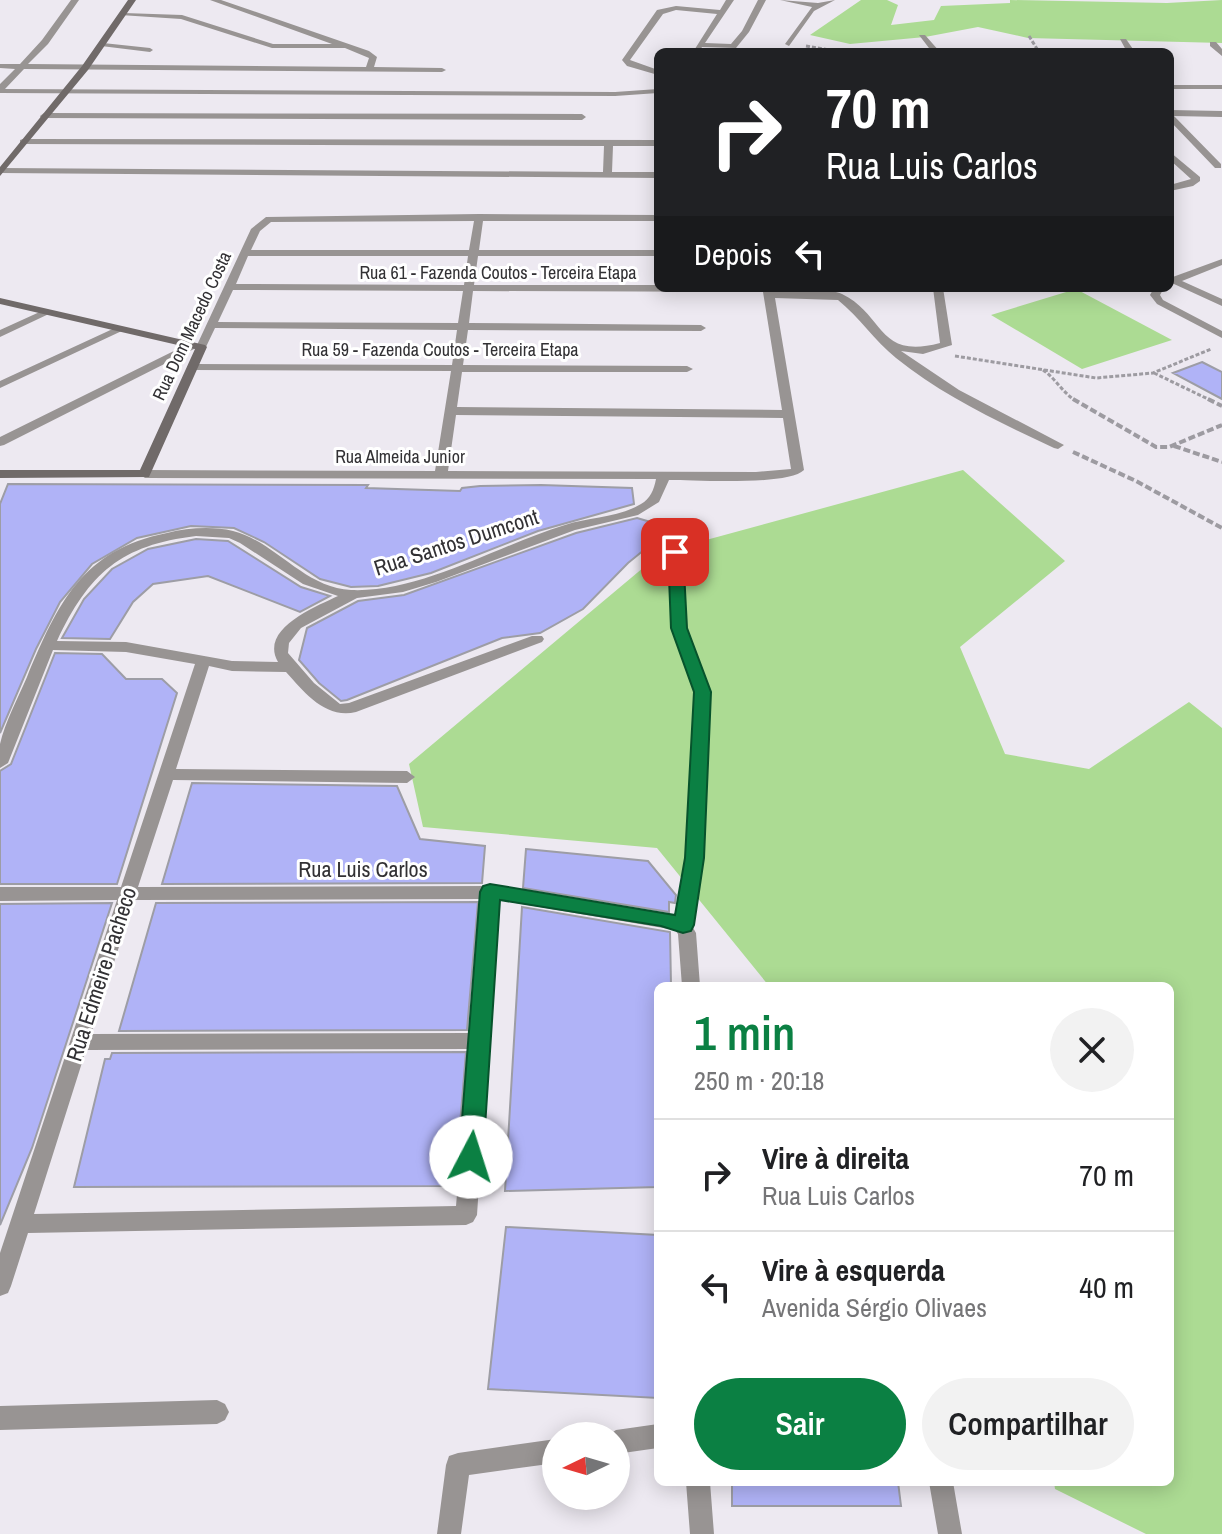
<!DOCTYPE html>
<html lang="pt">
<head>
<meta charset="utf-8">
<style>
  body { margin:0; font-family:"Archivo Narrow",sans-serif; background:#f2f2f2; color:#202124; height:100vh; display:flex; flex-direction:column; font-size:30px; white-space:nowrap }
  * { box-sizing:border-box; margin:0 }
  p { font-size:26px; color:#757577 }
  .icon { flex:none; width:44px; height:44px; fill:none; stroke:currentColor; stroke-width:2; stroke-linecap:round; stroke-linejoin:round }
  .map { position:relative; flex:1; overflow:hidden }
  .drawer { position:absolute; left:654px; top:982px; width:520px; height:504px; display:flex; flex-direction:column; background:#fff; border-radius:12px; box-shadow:0 4px 20px #0003 }
  .drawer>* { flex:none }
  .banner { position:absolute; left:654px; top:48px; width:520px; height:244px; border-radius:12px; box-shadow:0 4px 20px #0003; background:#202124; color:#fff; overflow:hidden }
  .needle { width:52px; rotate:265deg }
  .controls { position:absolute; left:542px; top:1422px; display:grid; gap:16px }
  .controls a { display:grid; place-items:center; width:88px; height:88px; border-radius:50%; background:#fff; box-shadow:0 4px 20px #0003; font-size:40px }
  .pin { position:absolute; display:grid; place-items:center; width:68px; height:68px; color:#fff; margin:-34px; border-radius:16px; box-shadow:0 4px 12px #0006 }
  .me { position:absolute; width:88px; margin:-44px; rotate:5deg; stroke-linejoin:round; filter:drop-shadow(0 0 6px #0008) }
  .turn { display:flex; align-items:center; gap:28px; height:168px; padding:0 40px; font-size:36px }
  .turn .icon { width:104px; height:104px; stroke-width:2.5 }
  .turn b { display:block; font-size:56px; line-height:68px }
  .then { display:flex; align-items:center; height:76px; padding:0 40px; background:#0003; gap:16px; font-size:30px }
  .round { display:grid; place-items:center; flex:none; width:84px; height:84px; border-radius:42px; background:#f2f2f2 }
  .summary { display:flex; align-items:center; justify-content:space-between; height:136px; padding:0 40px }
  h1 { font-size:48px; font-weight:600; line-height:60px; color:#0b8043 }
  .action { display:flex; gap:16px; margin-top:auto; padding:16px 40px }
  .action a { flex:1; height:92px; border-radius:48px; background:#0b8043; color:#fff; font-size:32px; font-weight:600; line-height:92px; text-align:center }
  .action a+a { background:#f2f2f2; color:#202124 }
  ul { padding:0; list-style:none }
  li { display:flex; align-items:center; gap:24px; height:112px; padding:0 40px; border-top:2px solid #e0e0e0 }
  li div { flex:1 }
  li b { display:block; font-size:30px }
  li em { font-style:normal }
  .map>svg:first-child { display:block }
</style>
</head>
<body>
<div class="map">
<svg width="1222" height="1534" viewBox="0 0 1222 1534">
  <rect width="100%" height="100%" fill="#ede9f1"/>
  <path fill="#acdb93" d="M861,0h26l11,5 -7,20 43,-5 7,-14 69,-3v-3l157,3 55,-3v43l-194,-5 -50,-11 -53,10 -75,7 -40,-9z
    M1076,289l96,51 -90,29 -91,-54z
    M963,470l102,91 -105,86 45,107 84,15 100,-67 33,26v806h-76l-91,-45 -1,-7h116v-496h-401l-112,-138 -234,-21 -14,-63 253,-212z"/>
  <path fill="#b0b3f7" stroke="#9d9da5" stroke-width="2" d="M1202,362l20,10v27l-49,-26z
    M8,484l360,1 -2,3 94,3 2,-3 18,-2 61,-1 91,3 2,16 -96,27 -107,42 -53,13 -27,1 -31,-8 -56,-37 -30,-14 -43,-2 -54,12 -45,26 -32,38 -24,47 -36,84v-229z
    M637,518l34,10 -43,35 -45,46 -43,24 -38,5 -155,62 -6,1 -22,-18 -20,-23 8,-32 51,-27 46,-6 172,-62z
    M196,539l32,2 73,46 29,9 -30,16 -92,-36 -55,8 -20,18 -23,37 -48,-1 22,-39 28,-30 36,-20z
    M55,653l47,1 24,25h36l15,14 -60,191h-117v-113l11,-7z
    M192,783l205,3 23,53 65,7 -3,37 -320,1z
    M526,849l122,12 28,34 -1,8 -6,-1v10l-146,-24z
    M478,902l-11,128 -348,1 37,-128z
    M112,903l-80,245 -32,77v-321z
    M522,907l148,25 1,54h-13v201l-153,4z
    M466,1052l-11,134 -381,1 31,-128h5l2,-6z
    M506,1227l152,8v163l-170,-9z
    M732,1482h166l3,24h-169z"/>
  <g fill="none" stroke-linecap="round" stroke-linejoin="round">
    <path stroke="#9d9ba1" stroke-width="3" stroke-dasharray="4 2" stroke-linecap="butt" d="M1029,36l10,16
      M806,46l36,6
      M955,356l141,22 57,-5 58,-24
      M1043,370c13,9 20,23 33,31
      M1154,373l58,28"/>
    <path stroke="#9d9ba1" stroke-width="4" stroke-dasharray="7 3" stroke-linecap="butt" d="M1073,399l83,48h13l53,-22
      M1208,399l14,7
      M1174,446l48,16
      M1073,452l63,29 86,47"/>
    <path fill="#989493" fill-rule="evenodd" d="M103,43l47,5 3,2 -3,2 -49,-6z
      M1222,259v6l-40,16 40,18v7l-48,-22 -4,1v-7z
      M1154,288h10l-4,7 3,5 59,31v7l-65,-34 -7,-9z"/>
    <path fill="#989493" fill-rule="evenodd" d="M71,0h8l-31,44 -20,20 338,3 3,-9 -24,-10h-73l-91,-29 -61,-4 4,-2 58,2 91,29h59l-122,-44h11l148,51 8,6 -3,10 68,1 4,2 -4,2 -418,-3 -19,20 610,3 43,-3v4l-43,3 -615,-3v-9l15,-15 -15,-1v-4h20l22,-24z
      M726,0h8l-29,43 26,1 11,-13 16,-31h8l-17,32 -13,16 -34,-1 -3,5h-6l24,-38 -41,-4 -13,4 -33,46 28,10v5l-31,-9 -5,-6 35,-50 19,-4 44,4z
      M780,0l38,3 17,-3 -21,11 -25,35 -4,-2 27,-37z
      M919,35h6l15,17h-8z
      M1120,39h6l9,13h-8z
      M1210,42h6l6,7v7l-12,-10z
      M1170,85h52v4h-52z
      M1170,110l52,1v6l-48,-1 47,48v4h-6l-45,-47z
      M44,113l538,1 4,3 -4,3 -541,-2 -1,-2z
      M23,139l635,1v6h-45l-1,26h46v6l-658,-5 1,-5 602,4 1,-26 -584,-2v-4z
      M1170,152l30,25v4l-7,5 -23,5v-6l21,-6 -21,-19z
      M479,214l179,1v6h-175l-4,29h179v6h-180l-4,29h184v3h115l1,4c17,0 54,-5 68,2 43,21 35,66 98,49l-7,-55h10l9,57 -29,9 -22,-3 58,39 105,55 -6,4 -4,-1c-55,-26 -111,-52 -158,-90 -21,-17 -37,-41 -58,-58l-63,-2 29,172c-16,16 -109,10 -135,10l-10,22 -21,13 -63,15 -139,52 -33,10 -46,6 -56,30 -12,15 -1,10 26,30 26,21 9,-1 183,-67h10l2,3 -2,3 -186,70c-31,7 -51,-19 -70,-40l-54,-1 -23,-5 -33,103 231,2 8,6 -8,6 -234,-3 -35,107 352,-1 186,30 9,-58 9,-166 -22,-64 -4,-76 2,-3h10l6,79 24,64 -7,166 -11,68 4,7 4,53h-18l-4,-52 -3,-4 -177,-30 -9,137 2,4 -3,5 -11,169 -4,7 -7,3 -438,8 -17,53 -3,7 -8,3v-43l117,-353 -117,1v-14h121l74,-223 -69,-12 -73,-2 -45,113 -8,5c0,-7 0,-17 0,-24 5,-22 18,-46 27,-67 31,-74 55,-127 140,-144 21,-5 44,-7 66,-2 43,11 71,57 118,59 71,3 147,-45 214,-65 24,-8 53,-7 76,-21 9,-5 13,-14 15,-25l-511,-1 -6,-4 6,-4 290,1 16,-100 -258,-1 -6,-3 6,-3 259,1 5,-35 -242,-2 -10,21 -9,-1 -192,97 -4,1v-9l188,-93 9,1 54,-116 15,-12zM474,221l-5,29h-218l9,-19 11,-9zM248,256h220l-4,29 -228,-1zM233,290l230,1 -5,32 -240,-1zM473,291l290,1 19,118 -325,-3 5,-35h225l6,-3 -6,-3 -224,-1 5,-35 233,1 5,-3 -5,-3 -232,-2zM456,415l327,3 8,51 -35,3 -308,-1zM196,536l33,2 11,5 63,41 35,12c-23,11 -79,33 -60,66l-46,-1 -106,-19 -69,-1c32,-68 64,-96 139,-105zM481,899l-11,134 -379,1 43,-134zM469,1049l-13,157 -422,8 52,-164z
      M44,310l9,2 -53,25v-7z
      M117,327l9,2 -126,59v-7z
      M217,1400l8,4 4,8 -4,8 -8,4 -217,6v-24z
      M658,1424v24l-42,6v-18h-9l9,-6z
      M556,1439v24l-87,12 -8,59h-24l9,-69 3,-9 9,-3z
      M686,1482h24l4,52h-24z
      M929,1482h24l9,52h-24z"/>
    <path fill="#706a69" fill-rule="evenodd" d="M128,0h8l-48,70 -88,106v-9l82,-101z
      M0,298l205,47 2,2 -58,130 -149,1v-8h140l55,-121 -195,-45z"/>
  </g>
  <path fill="#0b8043" stroke="#07532c" stroke-width="2" d="M675,548l8,4 4,76 24,64 -7,166 -10,67 -3,6 -8,2 -22,-7 -161,-26 -17,257 -4,8 -8,3 -8,-3 -4,-8 21,-265 3,-6 7,-2 185,31 10,-57 9,-166 -23,-64 -3,-76z"/>
  <g text-anchor="middle" stroke-width="6" stroke-linejoin="round" paint-order="stroke">
    <g font-size="18" fill="#323134" stroke="#fff">
      <text x="498" y="279">Rua 61 - Fazenda Coutos - Terceira Etapa</text>
      <text transform="translate(192 326) rotate(-65)" y="6">Rua Dom Macedo Costa</text>
      <text x="440" y="356">Rua 59 - Fazenda Coutos - Terceira Etapa</text>
      <text x="400" y="463">Rua Almeida Junior</text>
    </g>
    <g font-size="22" fill="#323134" stroke="#fff">
      <text transform="translate(456 542) rotate(-18)" y="8">Rua Santos Dumcont</text>
      <text x="363" y="877">Rua Luis Carlos</text>
      <text transform="translate(101 974) rotate(-72)" y="8">Rua Edmeire Pacheco</text>
    </g>
  </g>
</svg>
<div class="controls">
<a><svg class="needle" viewBox="-14 -14 28 28"><path d="M0-13l5 13h-10z" fill="#e53935"/><path d="M0 13l5-13h-10z" fill="#757577"/></svg></a>
</div>
<div class="pin" style="left:675px;top:552px;background:#d93025"><svg class="icon" aria-label="arrive" viewBox="0 0 24 24"><path d="M6 21V4h12l-3 4 3 4H6"/></svg></div>
<svg class="me" style="left:471px;top:1157px" viewBox="-20 -20 40 40"><circle r="19" fill="#fff"/><path d="M0-13L10 11 0 6-10 11z" fill="#0b8043"/></svg>
<div class="banner">
<div class="turn"><svg class="icon" aria-label="right" viewBox="0 0 24 24"><path d="M7 20v-9h11M14 6l5 5-5 5"/></svg><div><b>70 m</b>Rua Luis Carlos</div></div>
<div class="then">Depois<svg class="icon" aria-label="left" viewBox="0 0 24 24"><path d="M17 20v-9H6M10 6l-5 5 5 5"/></svg></div>
</div>
<section class="drawer">
<div class="summary"><div><h1>1 min</h1><p>250 m · 20:18</p></div><a class="round"><svg class="icon" aria-label="close" viewBox="0 0 24 24"><path d="M6 6l12 12M18 6L6 18"/></svg></a></div>
<ul>
<li><svg class="icon" aria-label="right" viewBox="0 0 24 24"><path d="M7 20v-9h11M14 6l5 5-5 5"/></svg><div><b>Vire à direita</b><p>Rua Luis Carlos</p></div><em>70 m</em></li>
<li><svg class="icon" aria-label="left" viewBox="0 0 24 24"><path d="M17 20v-9H6M10 6l-5 5 5 5"/></svg><div><b>Vire à esquerda</b><p>Avenida Sérgio Olivaes</p></div><em>40 m</em></li>
</ul>
<div class="action"><a>Sair</a><a>Compartilhar</a></div>
</section>
</div>
</body>
</html>
